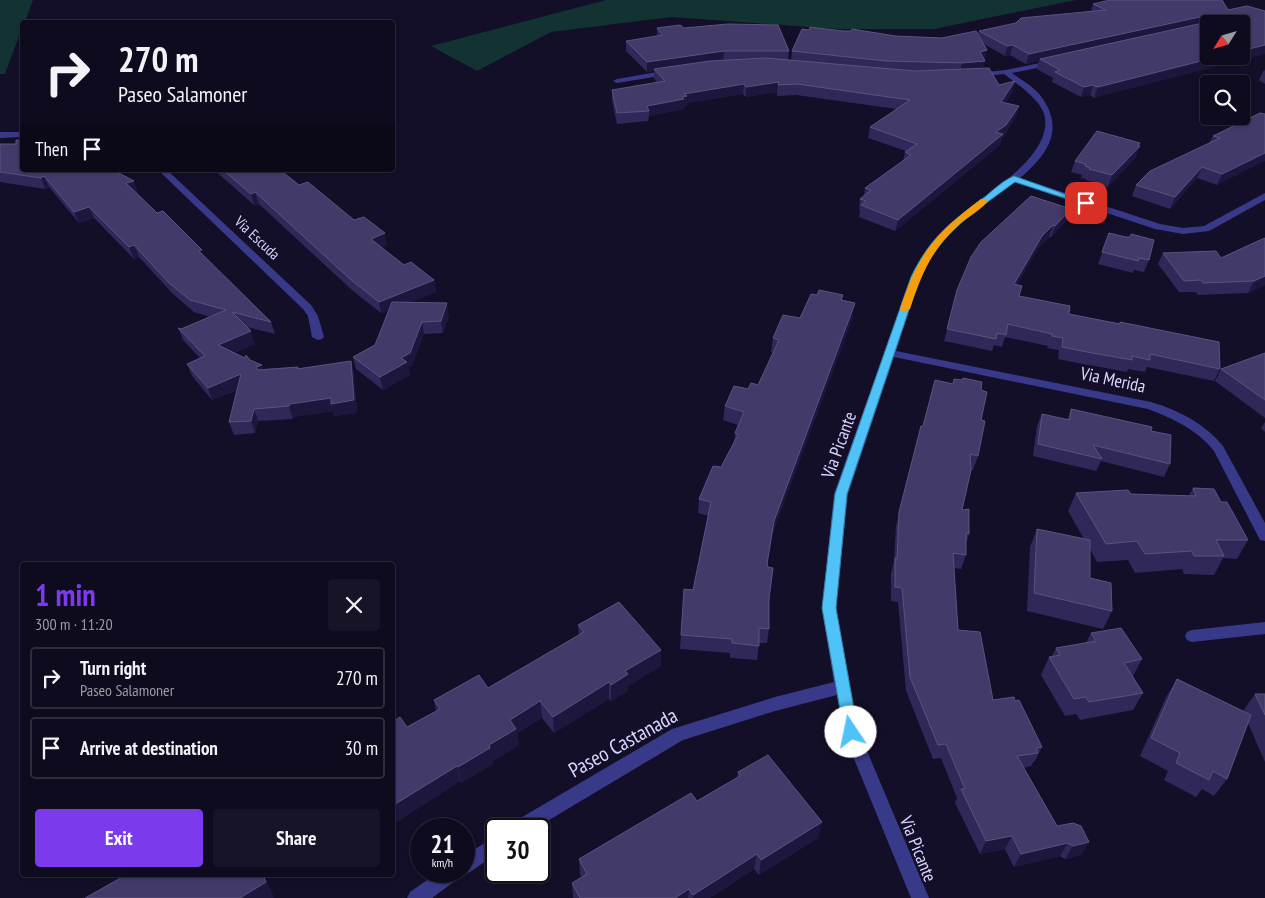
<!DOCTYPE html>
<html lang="en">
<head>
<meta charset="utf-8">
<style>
  body { margin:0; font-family:"PT Sans Narrow",sans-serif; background:#171428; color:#f1f3f6; height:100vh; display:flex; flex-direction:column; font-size:19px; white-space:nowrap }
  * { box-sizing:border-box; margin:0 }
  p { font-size:16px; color:#9b9ba4 }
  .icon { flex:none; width:28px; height:28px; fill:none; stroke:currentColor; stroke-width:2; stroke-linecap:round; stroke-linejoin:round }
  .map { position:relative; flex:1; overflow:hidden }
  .panel { position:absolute; left:20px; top:562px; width:375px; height:315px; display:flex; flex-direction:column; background:#0e0b1f; border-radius:5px; box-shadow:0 1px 4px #0004,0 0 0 1px #2e2b3d }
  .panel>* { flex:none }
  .hud { position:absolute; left:20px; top:20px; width:375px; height:152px; border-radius:5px; box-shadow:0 1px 4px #0004,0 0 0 1px #2e2b3d; background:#0e0b1f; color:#f1f3f6; overflow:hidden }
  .needle { width:32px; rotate:233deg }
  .fabs { position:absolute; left:1200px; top:15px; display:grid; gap:10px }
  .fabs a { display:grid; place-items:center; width:50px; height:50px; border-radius:5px; background:#0e0b1f; box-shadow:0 1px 4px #0004,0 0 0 1px #2e2b3d; font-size:25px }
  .speed { position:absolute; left:410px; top:818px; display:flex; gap:10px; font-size:25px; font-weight:700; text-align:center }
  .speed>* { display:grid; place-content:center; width:65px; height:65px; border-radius:50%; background:#0e0b1f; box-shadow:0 1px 4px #0004,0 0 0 1px #2e2b3d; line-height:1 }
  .speed small { font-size:12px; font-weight:400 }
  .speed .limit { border:2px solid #111; border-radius:8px; background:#fff; color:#111 }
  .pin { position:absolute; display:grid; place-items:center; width:42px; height:42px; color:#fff; margin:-21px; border-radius:10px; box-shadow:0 2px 8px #0006 }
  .me { position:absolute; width:55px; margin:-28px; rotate:349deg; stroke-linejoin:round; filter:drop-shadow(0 0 4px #0008) }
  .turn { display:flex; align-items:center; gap:18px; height:105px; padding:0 15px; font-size:22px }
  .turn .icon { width:65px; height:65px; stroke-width:2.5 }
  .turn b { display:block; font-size:35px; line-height:42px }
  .then { display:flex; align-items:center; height:48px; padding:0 15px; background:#0003; gap:10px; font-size:19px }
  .round { display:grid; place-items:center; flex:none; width:52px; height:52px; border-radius:5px; background:#171428 }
  .summary { display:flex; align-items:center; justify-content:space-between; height:85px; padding:0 15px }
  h1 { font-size:30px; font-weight:700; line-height:38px; color:#7c3aed }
  .action { display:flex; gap:10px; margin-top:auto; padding:10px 15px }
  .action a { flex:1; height:58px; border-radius:5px; background:#7c3aed; color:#fff; font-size:20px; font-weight:700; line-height:58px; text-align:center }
  .action a+a { background:#171428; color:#f1f3f6 }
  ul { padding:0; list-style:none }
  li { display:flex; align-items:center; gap:15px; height:62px; margin:0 10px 8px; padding:0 5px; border:2px solid #2e2b3d; border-radius:5px }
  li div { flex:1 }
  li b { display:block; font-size:19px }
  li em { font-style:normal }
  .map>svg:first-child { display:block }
</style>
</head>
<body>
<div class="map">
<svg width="1265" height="898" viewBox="0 0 1265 898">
  <rect width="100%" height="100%" fill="#130f29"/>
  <path fill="#123331" d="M0,0h33l-8,22h-3v6l-17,46h-5z
    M606,0h470l-142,29h-98l-165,-12 -120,15 -74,39 -46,-25z"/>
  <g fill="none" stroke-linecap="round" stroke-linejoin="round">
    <path fill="#393989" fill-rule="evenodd" d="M1054,60h3v4l-45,9c9,7 21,13 28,22 26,34 8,59 -20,83l140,46 23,4 21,-2 61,-33v7l-56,31 -26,3 -28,-5 -141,-47c-24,19 -52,36 -71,59 -26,30 -34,73 -47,110l255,51c28,8 54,22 72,44l42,77v18l-5,-1 -46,-89c-18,-22 -40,-32 -66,-42l-254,-52 -46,137 -12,114 23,124 70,166h-18l-68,-166 -6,-37 -62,16 -92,29 -149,89h-25l3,-6 160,-94 103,-32 59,-15 -12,-74 12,-114 77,-217c8,-17 18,-34 32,-47 28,-28 108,-68 102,-112 -2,-17 -27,-33 -41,-44l-28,3 -4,-2 4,-2 30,-3z
      M669,70h3v4l-55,9 -4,-2 4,-2z
      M0,132h22v5l-22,1z
      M158,170h9l144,135 7,11 6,21 -2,2 -4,1 -6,-3 -4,-21 -5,-7z
      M1265,622v12l-73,8 -5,-2 -2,-4 2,-4 5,-2z
      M496,836v18l-26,18 -7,3 -31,23h-25l3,-6 30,-21h24v-15z"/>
  </g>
  <path fill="#302858" d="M1093,4l135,6 19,-4 -153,92 -4,-3 -9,2 -29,-15 1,-4 -16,-9 2,-8 -13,3 -16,-9 -5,1 -21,-12 3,6 -4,18 16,17 14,6 -8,12 14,3 -3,10 -12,20 -2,1 -2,8 -105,86 -36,-14 1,-6 -1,-1 1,-11 4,-3 1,-8 38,-27 2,-9 1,-1 -38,-13 2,-11 27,-18 -101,-14 -19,1v-4l-31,5 -3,-3 -56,9v3l-3,1v2l-35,7 -1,5 -31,3 -5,-23v-11l45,-8 -3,-3v-8l-7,1 -21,-21v-10l31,-5v-8h27l105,23 -1,9h3l1,-9 51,-20 52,5 47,2 36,-4 1,-3 112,-20z
    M1265,70v14l-6,-4 4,-9z
    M1260,113l-43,72 -20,-7 -27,31 -38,-13 4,-11 73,-42 4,-7z
    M0,144l138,48 -2,1 21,20 46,42 68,67 4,12 -28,-7 8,17 -21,9 16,7 13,9 35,-2 1,2 52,-8 3,13 3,39 -23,3 -1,-5 -40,6v2l-35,2 -3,12 -21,2 -5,-13 8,-32 -25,10 -20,-24 -5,-12 13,-6 -17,-18 -5,-12 3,1 29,-12 -16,-5 -21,-18 -34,-37 -5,2 -40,-41 -15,5 -30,-36 -4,2 -45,-7z
    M1139,146l-3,11 -28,30 -22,-7v-1l-5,-1 1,-3 -11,-3 4,-11z
    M214,170h66l19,15 55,35 33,25 -6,2 23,18 30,15 2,12 -26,10 39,13 -6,18 -19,1 -12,31 -4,2 2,8 -27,15 -27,-21 -3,-12 22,-12 14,-35 -8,3 -28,-22 -94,-87 -5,1z
    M1071,209l-4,11 -16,17h-2l-11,11 -21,37 2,11 50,18 50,10 1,-2 100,47 -6,12 -67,-14 -2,5 -17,-3 -1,3 -44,-8 -25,-5 1,-9 -12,-2 1,-2 -43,-9 -3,10 -8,-2 -2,6 -48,-10 13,-51z
    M1109,233l40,27 -5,12 -10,-2 -1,3 -35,-9z
    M1265,238v47l-17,8 -50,2 -2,-3h-17l-21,-28 5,-11 58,5 37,-17z
    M817,295h26l-1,5 11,17 -81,218 -5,30 2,64 -2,14h-8l-2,17 -27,-2v-5l-50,-4 4,-60 9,1 15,-74 -10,-3 1,-14 22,-32 13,-25 1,-9 3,-8 -15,-5 2,-14 23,-17 10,-4 15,-32 -2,-1 2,-14 27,-20z
    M1265,353v65l-50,-37 6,-12z
    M981,390v30l-3,36 -5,14h-2l-9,40 7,24 -3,10v11l-5,14 -7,-1 4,62 35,70 49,47 -7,14h-1l-3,5 -7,2 33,58 32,16 -8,13 -16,4 -5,-3 -46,11 -9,-18 -25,5 -25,-51 2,-5 -16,-40 -8,1 -27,-68 -8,-89 -7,-1v-28l3,-12 2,-35 25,-100h2z
    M1071,409l80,22 19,33 -6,13 -63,-16 -5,10 -63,-15 4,-30 5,-12 25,6z
    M1265,422v10l-4,-4z
    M1193,488l28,14 27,38 -11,19 -14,-1 -9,17 -30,-1 -2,-5 -47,4 -7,-13 -31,2 -7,-13v29l22,33 -9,18 -76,-18 3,-64 7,-18 47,10 -16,-28 8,-18 113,3z
    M578,625l83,25v16l-33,20v5l-17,10 -2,-2 -55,34 -12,-15 -25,15 2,12 -26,16v3l-32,19 -1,-2 -68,44v-103l15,5 29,-16 -2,-11 54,-12 91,-53z
    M1091,633l51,26 -9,17 10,17 -10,17 -53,10 -4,-6 -11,2 -24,-41 8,-18 3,-1 4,-8 30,-5z
    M1177,679l66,32 12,-17h10v68l-17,-39 -21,56 -13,17 -12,-7 -6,8 -32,-17 4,-9 -28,-15 26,-59z
    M738,772l80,66 -59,37 -5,-6 -44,29h-137l-1,-15 10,-6 -2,-2 -1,-16 118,-58 40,-23z"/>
  <path fill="#1d163d" d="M1209,15l-3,9 -166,35 -1,2 -13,3 3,-10z
    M1013,45l-3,10 -5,1 2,-10z
    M1265,45v9l-171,44 4,-11 123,-31h20v-5z
    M987,50l-4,21 -23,2 2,-10 18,-11z
    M724,51l-1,10 -69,8v2l-7,1v-10z
    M1015,81l-2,10 -15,21 3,-10z
    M779,82l-1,3 -1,7 -31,5v-10z
    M744,84l-1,10 -56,9v3l-3,1v2l-35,7v-5l-2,-5 37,-12z
    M1093,85l-3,10 -9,2 3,-10z
    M1019,106l-3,10 -12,20 -2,1 -2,8 -105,86 3,-11 98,-88z
    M1140,143l-3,6 3,-3 -4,11 -28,30 4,-12z
    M1265,153v8l-48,24 5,-11z
    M1202,167l-5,11 -27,31 5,-12z
    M44,176l5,11 -4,2 -4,-11z
    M134,181l4,11 -8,3 -4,-12z
    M255,192l4,12 -5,1 -3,-11z
    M89,207l5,11 -15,5 -5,-11z
    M1071,209l-4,11 -16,17 4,-11z
    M1053,225l-4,12 -11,11 -27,48 3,-12 28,-48z
    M385,233l2,12 -14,5 -2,-11z
    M134,245l5,12 -5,2 -5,-12z
    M1265,276v9l-17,8 6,-12z
    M434,280l2,12 -55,21 -2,-11z
    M447,303l2,12 -6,18 -2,-12z
    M855,303l-2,14 -81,218 2,-14z
    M422,322l2,12 -12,31 -4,2 2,8 -27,15 -3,-13 21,-19z
    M251,331l4,13 -33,14 -4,-13z
    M351,361l3,13 3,39 -23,3 -1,-5 -40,6v2l-4,-13 1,-2z
    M262,365l3,12 -9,-10z
    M241,374l4,12 -33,14 -4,-12z
    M254,409l4,12 -3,12 -4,-12z
    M661,650v16l-33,20v5l-17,10v-16l14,-14z
    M609,682v17l-55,34 -1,-16z
    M540,701l2,17 -25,15 2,12 -26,16v3l-32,19 -3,-16 31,-22 21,-25z
    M457,766l3,15 -68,44v-19z
    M822,822l-4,16 -59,37 2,-15z
    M1012,836l-7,13 -25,5 6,-13z
    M1089,842l-8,13 -16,4 8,-13z
    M1068,843l-8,13 -46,11 7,-13z
    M757,854l-3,15 -44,29h-17v-3z
    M263,875h2l-1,1 10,21 -1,1h-33z
    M689,889l-1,9h-13z"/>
  <path fill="#423b6a" stroke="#5a5381" d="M1110,0h112l6,10 19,-4 18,5v34l-24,6v-27h-32v32h12l-123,31 -5,-2 -9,2 -29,-15 5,-2 -20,-11 172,-38 2,-4 -5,-2 -180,39 -16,-9 -6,1 -28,-15 37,-8 5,-5 85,-8 -13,-6z
    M728,24l50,1 11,26h-65l-77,11 -21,-21 37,-6 -6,-7 23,-3 4,3z
    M810,27l33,4h8l1,-2 43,7 47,2 34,-7 11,19 -7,2 5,9 -23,2 -76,-2 -94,-10 10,-22 7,1z
    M766,58l149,13 74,-3 10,17 16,-4 -14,21 18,4 -13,19 -10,7 7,2 -105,86 -37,-15 5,-4 -6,-2 11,-9 -6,-2 46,-33 -6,-3 12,-8 -47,-17 40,-27 -113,-16 -19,1 1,-3 -33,5 -2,-3 -60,10 3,2 -5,1 2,2 -37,7 2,5 -32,2 -5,-23 53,-9 -11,-12 56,-8z
    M1260,113l5,1v39l-43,21 -20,-7 -27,30 -39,-12 14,-14 70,-33 -7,-2z
    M1097,131l43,12 -2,3h2l-28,29 -23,-6 1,-1 -5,-2 1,-2 -11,-3z
    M16,140l6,1v29h91l21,11 -8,2 31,30 6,-2 39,39 -3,1 72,71 -39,-10 19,19 -33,14 27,13 1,-3 4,5 12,5 -6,2 2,3 40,-3 -1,2 54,-8 3,39 -23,4v-6l-41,6 -1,2 -35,3 -3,12 -22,1 12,-48 -33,14 -21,-24 18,-8 -27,-28 3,1 45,-19 -36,-10 -21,-17 -35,-38 -5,2 -40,-40 -15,5 -30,-36 -3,2 -41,-6v-28h16z
    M223,170h57l19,15 9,-3 46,38 10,-3 21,16 -14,6 33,26 7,-3 23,18 -55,22 -29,-23 -95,-87 -4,2z
    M1031,196l40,13 -16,17 -2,-1 -11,11 -28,48 8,2 -3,10 51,10 -1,8 51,10v-2l99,20 1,27 -70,-15v6l-18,-4v4l-45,-8 -25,-5 1,-9 -11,-2v-2l-44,-10 -2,11 -9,-2 -1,6 -49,-10 10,-39 14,-33 10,-15z
    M1109,233l17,4h4l1,-3 23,6 -5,20 -10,-2 -1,3 -36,-9z
    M1265,238v38l-11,5 -51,2 -2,-3 -17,1 -21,-28 53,-2 5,7 37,-17z
    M819,290l24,5 -2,5 14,3 -81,218 -7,43 1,3 5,1 -4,31v30l-10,-1v18l-27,-3v-4l-51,-4 3,-46 9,1 18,-88 -12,-3 14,-33 8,1 17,-32 -3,-2 9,-21 -19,-6 9,-20 14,3 3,-6 7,2 21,-45 -6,-2 10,-23 17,3 11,-24 6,1z
    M392,302l55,1 -6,18 -19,1 -12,31 -9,5 6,4 -27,15 -27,-20 22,-12z
    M1265,353v47l-44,-31z
    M963,378l19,4 -1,8 6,2 -6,28 4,1 -7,35 -8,-2 1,16 -9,40 7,-1v25l-3,-1v22l-13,-2 5,77 22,2 13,68 21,-3 1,4 4,-1 23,47 -6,1 2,5 -21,3 40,70 16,-3 8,3 8,16 -16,4 -5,-3 -47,11 -9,-18 -26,5 -25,-52h4l-19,-45 -8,1 -28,-68 -8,-89 -7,-1v-29l2,1 2,-47 22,-86h2l12,-46 18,4 1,-5 8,1z
    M1071,409l81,18 -1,4 20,4 -1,29 -77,-19 9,14 -64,-15 4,-30 28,6z
    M1193,488l21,1 7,13h6l21,38h-32l8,16h-30l-2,-5 -47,3 -8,-13 -31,3 -30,-51 52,-3 3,4 65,2z
    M1037,529l53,11v38l21,5 1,28 -78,-18z
    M619,602l42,48 -36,21 3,3 -17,11 -2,-3 -56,35 -13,-16 -30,19 6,9 -27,16 1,3 -32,19 -1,-1 -65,40v-84l8,-5 7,10 33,-18 -6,-9 45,-25 9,13 96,-56 -6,-7z
    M1121,628l21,31 -18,4 19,30 -54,9 -3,-5 -12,2 -25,-42 11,-2 -4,-7 40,-7 -5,-8z
    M1177,679l74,36 -24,64 -14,-8 -4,9 -33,-17 4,-10 -29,-15z
    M1255,694h10v21z
    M768,755l54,67 -61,38 -4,-6 -64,41 -4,-6 -14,9h-95l-8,-15 15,-9 -8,-15 112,-66 6,8 43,-25 -2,-4z
    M126,875h18l1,3 5,-3h113l3,7 -26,16h-155z"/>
  <path fill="#4fc3f7" stroke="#337fa1" d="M1014,176l76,27 -7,1 -68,-22c-38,28 -74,50 -95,95l-73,217 -11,114 22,124 -2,4 -5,2 -5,-2 -2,-4 -22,-124 13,-114 76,-217c18,-38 42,-57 75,-81 8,-7 18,-16 28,-20z"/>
  <path fill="#f59e0b" d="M981,199l7,2c-9,11 -23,17 -33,27 -24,23 -35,50 -45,81l-5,3 -3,-1 -2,-2c19,-57 34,-74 81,-110z"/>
  <g text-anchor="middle" stroke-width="5" stroke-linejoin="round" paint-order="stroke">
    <g font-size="15" fill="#dad7ff" stroke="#130f29">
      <text transform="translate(257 238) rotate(43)" y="5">Via Escuda</text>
    </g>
    <g font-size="18" fill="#dad7ff" stroke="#130f29">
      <text transform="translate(1113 380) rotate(12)" y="6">Via Merida</text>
      <text transform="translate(839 445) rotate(-70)" y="6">Via Picante</text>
      <text transform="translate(918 849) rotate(68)" y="6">Via Picante</text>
    </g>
    <g font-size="21" fill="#dad7ff" stroke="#130f29">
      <text transform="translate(623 743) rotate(-29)" y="7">Paseo Castanada</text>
    </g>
  </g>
</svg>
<div class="fabs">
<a><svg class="needle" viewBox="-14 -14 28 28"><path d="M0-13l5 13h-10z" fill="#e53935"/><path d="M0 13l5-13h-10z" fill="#9b9ba4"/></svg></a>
<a><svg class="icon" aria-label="search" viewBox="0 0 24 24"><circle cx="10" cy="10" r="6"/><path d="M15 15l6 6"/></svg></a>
</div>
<div class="speed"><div>21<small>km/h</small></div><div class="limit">30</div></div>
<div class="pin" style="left:1086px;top:203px;background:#d93025"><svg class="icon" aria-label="arrive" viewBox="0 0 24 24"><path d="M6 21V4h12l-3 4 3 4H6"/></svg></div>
<svg class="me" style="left:851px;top:732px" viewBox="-20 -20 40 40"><circle r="19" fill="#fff"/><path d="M0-13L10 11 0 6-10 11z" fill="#4fc3f7"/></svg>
<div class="hud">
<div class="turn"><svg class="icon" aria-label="right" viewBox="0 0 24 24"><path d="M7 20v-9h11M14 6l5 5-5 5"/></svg><div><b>270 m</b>Paseo Salamoner</div></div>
<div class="then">Then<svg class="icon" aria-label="arrive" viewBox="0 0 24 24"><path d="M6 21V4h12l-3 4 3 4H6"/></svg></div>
</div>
<section class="panel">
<div class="summary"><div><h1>1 min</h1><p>300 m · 11:20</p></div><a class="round"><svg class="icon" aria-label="close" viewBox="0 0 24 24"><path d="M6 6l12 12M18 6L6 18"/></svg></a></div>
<ul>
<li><svg class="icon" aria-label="right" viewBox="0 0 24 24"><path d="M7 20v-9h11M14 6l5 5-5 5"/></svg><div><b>Turn right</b><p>Paseo Salamoner</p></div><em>270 m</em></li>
<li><svg class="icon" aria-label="arrive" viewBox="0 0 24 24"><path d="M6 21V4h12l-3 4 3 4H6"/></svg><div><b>Arrive at destination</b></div><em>30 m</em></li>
</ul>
<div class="action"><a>Exit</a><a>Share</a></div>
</section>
</div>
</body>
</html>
